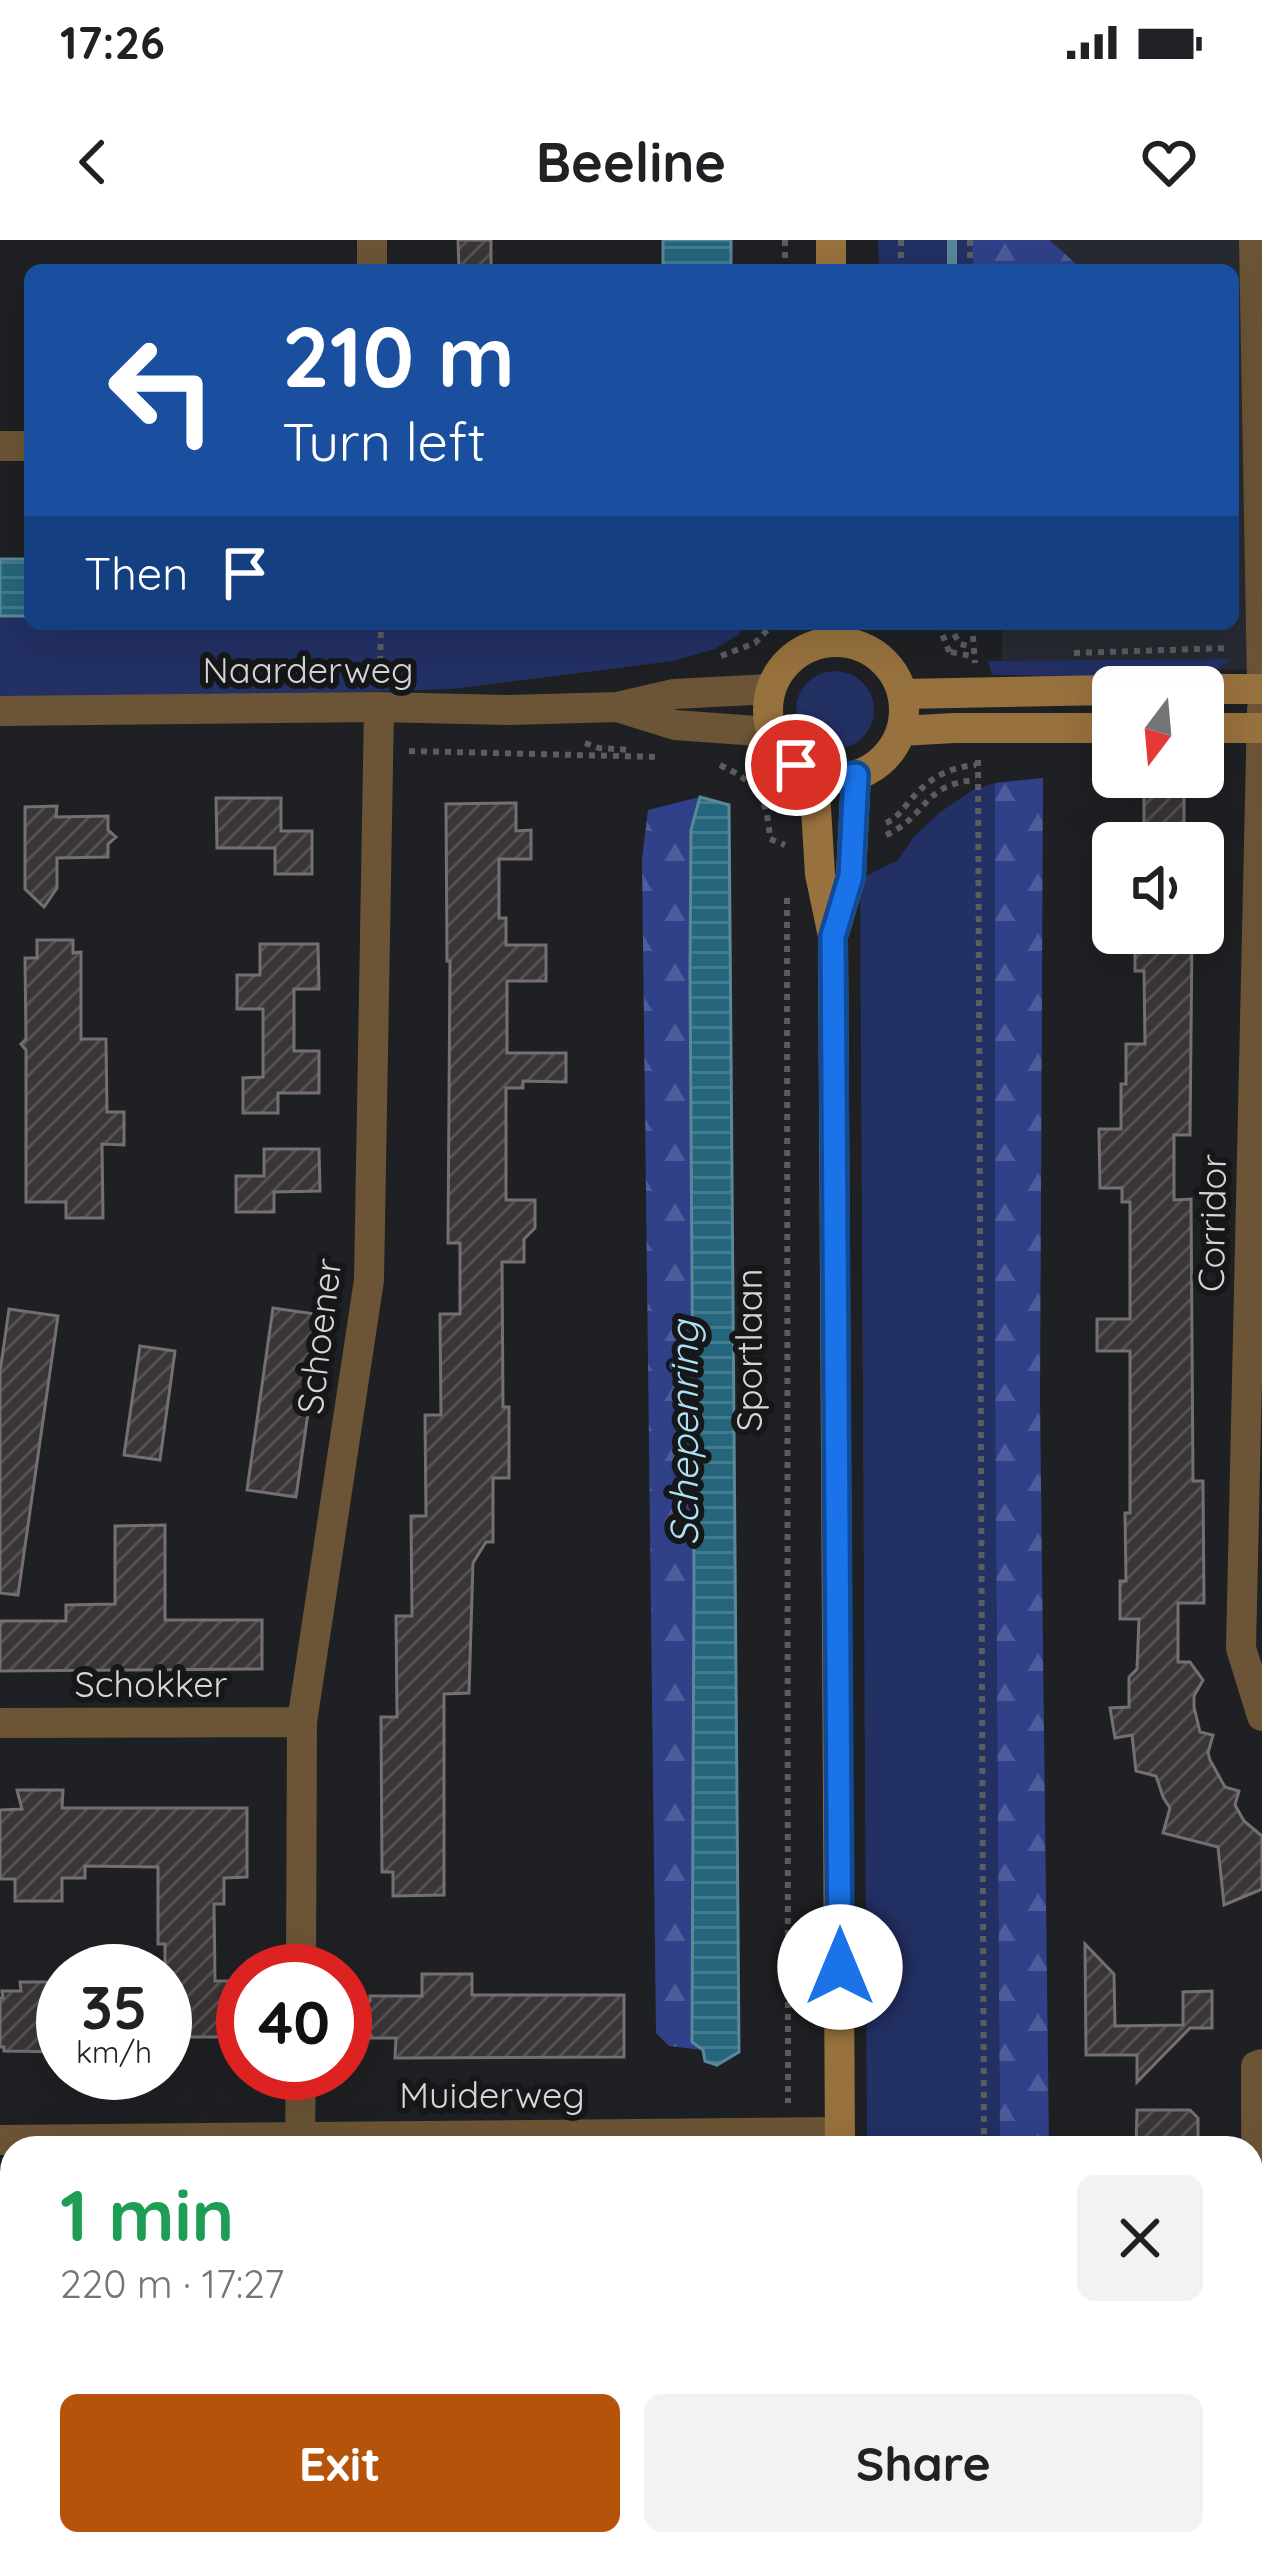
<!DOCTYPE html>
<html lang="en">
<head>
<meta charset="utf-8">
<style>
  body { margin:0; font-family:Quicksand,sans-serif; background:#f2f2f2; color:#202124; height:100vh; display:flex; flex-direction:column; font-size:45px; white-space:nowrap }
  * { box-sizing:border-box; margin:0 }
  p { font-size:39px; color:#757577 }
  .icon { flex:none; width:66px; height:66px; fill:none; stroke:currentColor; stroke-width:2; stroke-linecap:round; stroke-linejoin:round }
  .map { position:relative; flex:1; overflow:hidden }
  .details { position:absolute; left:0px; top:1896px; width:1263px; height:420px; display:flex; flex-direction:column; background:#fff; border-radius:36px 36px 0 0; box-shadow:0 12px 48px #0002 }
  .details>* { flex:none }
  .hud { position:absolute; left:24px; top:24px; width:1215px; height:366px; border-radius:18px; box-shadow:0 12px 48px #0002; background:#1a4fa0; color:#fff; overflow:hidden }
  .needle { width:78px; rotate:196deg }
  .buttons { position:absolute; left:1092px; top:426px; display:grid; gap:24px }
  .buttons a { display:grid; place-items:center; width:132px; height:132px; border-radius:18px; background:#fff; box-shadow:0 12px 48px #0002; font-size:60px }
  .speed { position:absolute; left:36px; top:1704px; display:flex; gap:24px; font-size:60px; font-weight:700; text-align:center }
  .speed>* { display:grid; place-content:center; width:156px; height:156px; border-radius:50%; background:#fff; box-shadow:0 12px 48px #0002; line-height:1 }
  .speed small { font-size:30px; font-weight:400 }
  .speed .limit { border:18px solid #d22; background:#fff; color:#111 }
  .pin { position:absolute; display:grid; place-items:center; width:102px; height:102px; color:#fff; margin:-51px; border:6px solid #fff; border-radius:50%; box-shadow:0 3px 12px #0007 }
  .me { position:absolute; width:132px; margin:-66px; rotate:0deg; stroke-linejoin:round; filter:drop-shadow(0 0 9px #0008) }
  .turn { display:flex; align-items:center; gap:42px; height:252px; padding:0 60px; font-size:54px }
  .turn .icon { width:156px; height:156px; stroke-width:2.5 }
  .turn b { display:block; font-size:84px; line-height:102px }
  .then { display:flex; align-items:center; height:114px; padding:0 60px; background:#0003; gap:24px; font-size:45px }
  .round { display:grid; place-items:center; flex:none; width:126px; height:126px; border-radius:18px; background:#f2f2f2 }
  .head { display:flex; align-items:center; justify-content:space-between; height:204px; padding:0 60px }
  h1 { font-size:72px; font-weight:700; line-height:90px; color:#1e9e55 }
  .cta { display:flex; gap:24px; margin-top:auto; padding:24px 60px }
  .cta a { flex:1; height:138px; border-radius:18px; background:#b45309; color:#fff; font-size:48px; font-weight:700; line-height:138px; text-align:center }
  .cta a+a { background:#f2f2f2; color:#202124 }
  .status { display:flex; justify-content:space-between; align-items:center; height:84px; padding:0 60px; background:#fff; direction:ltr }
  .status svg { height:33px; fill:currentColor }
  header { display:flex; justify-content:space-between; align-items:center; height:156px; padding:0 60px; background:#fff; font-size:54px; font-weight:700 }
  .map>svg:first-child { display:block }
</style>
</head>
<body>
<div class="status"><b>17:26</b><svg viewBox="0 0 49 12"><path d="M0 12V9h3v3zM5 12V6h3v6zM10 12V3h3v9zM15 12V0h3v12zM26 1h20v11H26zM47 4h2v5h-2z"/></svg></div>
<header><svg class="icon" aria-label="back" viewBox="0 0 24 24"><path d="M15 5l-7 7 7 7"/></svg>Beeline<svg class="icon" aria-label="heart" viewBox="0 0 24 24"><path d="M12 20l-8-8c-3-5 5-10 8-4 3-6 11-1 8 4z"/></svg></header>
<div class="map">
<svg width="1262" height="2316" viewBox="0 0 1262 2316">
  <defs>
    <pattern id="forest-firs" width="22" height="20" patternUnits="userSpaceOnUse" patternTransform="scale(3)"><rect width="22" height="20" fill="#30418a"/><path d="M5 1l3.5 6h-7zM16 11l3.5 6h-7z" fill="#4d5c9a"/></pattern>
    <pattern id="water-rules" width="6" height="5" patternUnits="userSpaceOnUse" patternTransform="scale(3)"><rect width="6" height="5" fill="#25667c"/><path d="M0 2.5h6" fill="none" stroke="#447b8e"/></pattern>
    <pattern id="building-hatch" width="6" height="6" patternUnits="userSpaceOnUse" patternTransform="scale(3)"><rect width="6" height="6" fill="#3a3637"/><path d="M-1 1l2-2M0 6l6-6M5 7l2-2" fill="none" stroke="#565253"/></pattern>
  </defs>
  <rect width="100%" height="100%" fill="#1f2023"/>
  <path fill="#272a31" d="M1002,0h260v430l-260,-2v-44h231v-354h-231z"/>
  <path fill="#233064" d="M878,0h94l1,30h-94z
    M0,376h30v8h647l12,5 34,1 4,-6h19l-8,11 -23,14 -42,12 -221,28 -290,9h-162z
    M1233,419l-31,19 -210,-3 -4,-14z
    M796 470a39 39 0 1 1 78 0a39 39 0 1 1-78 0Z
    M995,543v600l5,765h-133l-7,-1269 38,-19 15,-22 26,-25 32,-22z"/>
  <path fill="url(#forest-firs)" d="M972,0h77l34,30h-110z
    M1043,538l-3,623 9,747h-49l-5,-765v-600z
    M700,557l-9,33 3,746 -2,466 11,8 -34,-4 -13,-13 -14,-1174 6,-49z"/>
  <path fill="url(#water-rules)" stroke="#5a8898" stroke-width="3" d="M663,0h68v30h-68z
    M0,319h30v57h-30z
    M700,557l29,8 10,1247 -22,13 -12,-4 -2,-11 -11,-8 2,-466 -4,-603 1,-143z"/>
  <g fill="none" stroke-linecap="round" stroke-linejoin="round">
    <path stroke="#5a8898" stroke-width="10" d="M952,0v30"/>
  </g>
  <path fill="url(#building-hatch)" stroke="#746f70" stroke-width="3" d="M458,0h33v30h-32z
    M1144,548h40v55h-40z
    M216,558h65v33h31v43h-37v-26h-58z
    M516,563v28l15,-1v29h-32v59h7v27h40v36h-39v72h59v29l-43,-1v7h-17v112h29v28l-11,11v23h-22l1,145h6v71h-16v64h-7l-13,21 -4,130 -25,1v201l-51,1v-24h-11l-1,-155h16l-1,-101h16l-1,-100h15l-1,-101h16l-1,-101h20v-71h-12l2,-282h-3l-1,-157z
    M57,566l-1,11 52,-1v14l8,7 -8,7v13l-51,1v30l-13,19 -19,-18v-82z
    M1135,693h57l-2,202h-16v65l17,-1 2,282h10l1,122h-26v59h12l13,18 -9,16v11l6,25 13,3 -5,18 2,7 15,27 14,4 -4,14 9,16 18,15v53l-38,16 -6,-58 -55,-14 7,-25 -7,-11 -7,-21 -20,-5 -4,-36 -17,3 -5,-30 19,-1v-30l8,-8 2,-50h-19v-38h6l-1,-68h5v-162h-33v-32h33v-117h-8v-14h-22l-1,-59h22v-45h5v-40h19l-1,-73h-9z
    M37,700h36v13l8,-1v87h25l1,73h17v33l-22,-1 1,74h-37v-16h-40v-152l-5,-6 5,-5 -1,-81h12z
    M260,704h58l1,45h-25v62h25v42h-41v20h-35v-35l20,-1v-68h-26v-34h23z
    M264,909h55l1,42 -46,1v20h-38v-36h28z
    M273,1068l49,7 -26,182 -49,-7z
    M9,1069l49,7 -40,279 -18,-2v-221z
    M140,1106l35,5 -15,109 -36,-5z
    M165,1285v95h97v49l-262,2v-50h66v-16l49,-1v-78z
    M17,1550h46l-1,18h185v69l-23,1v26h-10l1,77h28v56h-78v-93h-7v-77l-73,-1v12h-23v23h-47v-22h-15v-69l22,-1z
    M1085,1704l29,30 1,52 68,-1v-33l29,-1v37h-22l-53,54v-27h-51z
    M422,1734h50v21h152v62l-229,1 1,-20h-25v-3h-14v-34h13v-5h52z
    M20,1742h43v70l-59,-1v-4h-4v-49h3l-1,-7h19z
    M1137,1870h53l8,8v30h-62z"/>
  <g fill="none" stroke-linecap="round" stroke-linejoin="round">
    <path stroke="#5c5d5f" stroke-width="6" stroke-dasharray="6 6" stroke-linecap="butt" d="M785,0v30
      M901,0v30
      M970,0v30
      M938,384l13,32
      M948,384l12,20 12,3
      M972,384l3,39
      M951,412l20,4
      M1074,413l154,-5
      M721,416l34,-13 18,-19
      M380,434l1,-50
      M585,503l14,5 32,2
      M409,511l251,6
      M978,520l6,1388
      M720,525c38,18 47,32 50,74l15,6
      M751,525l22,23 7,20
      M886,583c10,-5 15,-11 22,-20 20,-24 37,-35 68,-38
      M886,595c42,-19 36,-51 90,-55
      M787,658l1,1205
      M1251,2303h11
      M907,2309l15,-3 229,-2"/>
    <path stroke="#6c5536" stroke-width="30" d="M372,0v30
      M1254,0l8,444
      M0,206h30
      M617,467l58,18 96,7
      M1262,469l-21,939 21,68
      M0,471l379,-4 129,3 109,-3 56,-13 98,-5
      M0,1483l302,-1
      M301,1731l1,-249 67,-442 10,-573
      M1262,1824l-6,2 1,296 5,-1
      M300,1895l1,-62
      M0,1900l840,-8"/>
    <path stroke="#98723e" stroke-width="30" d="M831,0v30
      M768 470a68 68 0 1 1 136 0a68 68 0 1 1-136 0Z
      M1203,449h59
      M902,454l211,-4
      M1203,488h59
      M901,491l53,-3h159
      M814,535l6,99 13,62 7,1212
      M835,690l16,-54 5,-101
      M815,2304l1,12
      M877,2304l2,12"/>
  </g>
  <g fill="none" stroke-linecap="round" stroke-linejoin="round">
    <defs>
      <path id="route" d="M796,525c21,12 36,14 60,10l-5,101 -18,60 7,1031"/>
    </defs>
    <use href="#route" stroke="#114b97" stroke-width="30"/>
    <use href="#route" stroke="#1a73e8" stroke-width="21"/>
  </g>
  <g text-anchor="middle" stroke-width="12" stroke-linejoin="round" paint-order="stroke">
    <g font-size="36" fill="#d6d6d8" stroke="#161719">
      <text x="308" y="443">Naarderweg</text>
      <text transform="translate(1212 983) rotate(-89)" y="13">Corridor</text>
      <text transform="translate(319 1096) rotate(-83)" y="13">Schoener</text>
      <text transform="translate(749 1110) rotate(-90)" y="13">Sportlaan</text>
      <text x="151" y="1457">Schokker</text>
      <text x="492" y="1868">Muiderweg</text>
    </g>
    <g font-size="39" font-style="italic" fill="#ade2f6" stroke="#161719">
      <text transform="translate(684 1193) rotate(-90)" y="14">Schepenring</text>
    </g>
  </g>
</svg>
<div class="buttons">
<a><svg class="needle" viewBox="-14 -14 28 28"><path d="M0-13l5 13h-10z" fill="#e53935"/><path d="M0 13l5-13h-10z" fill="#757577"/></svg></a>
<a><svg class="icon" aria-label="sound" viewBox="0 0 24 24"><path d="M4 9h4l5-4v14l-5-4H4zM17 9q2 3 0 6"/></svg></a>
</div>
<div class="speed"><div>35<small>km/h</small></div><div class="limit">40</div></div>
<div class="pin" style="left:796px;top:525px;background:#d93025"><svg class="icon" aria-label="arrive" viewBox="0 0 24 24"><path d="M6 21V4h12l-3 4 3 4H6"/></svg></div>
<svg class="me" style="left:840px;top:1727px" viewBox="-20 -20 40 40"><circle r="19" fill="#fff"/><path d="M0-13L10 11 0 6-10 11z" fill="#1a73e8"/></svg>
<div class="hud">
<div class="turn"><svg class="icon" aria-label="left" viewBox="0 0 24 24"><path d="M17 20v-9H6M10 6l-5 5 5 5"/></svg><div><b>210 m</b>Turn left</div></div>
<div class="then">Then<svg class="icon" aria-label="arrive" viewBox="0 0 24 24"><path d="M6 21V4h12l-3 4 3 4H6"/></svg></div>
</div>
<section class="details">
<div class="head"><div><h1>1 min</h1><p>220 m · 17:27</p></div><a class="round"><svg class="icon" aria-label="close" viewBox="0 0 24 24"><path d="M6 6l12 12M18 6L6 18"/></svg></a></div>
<div class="cta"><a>Exit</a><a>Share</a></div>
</section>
</div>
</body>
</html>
